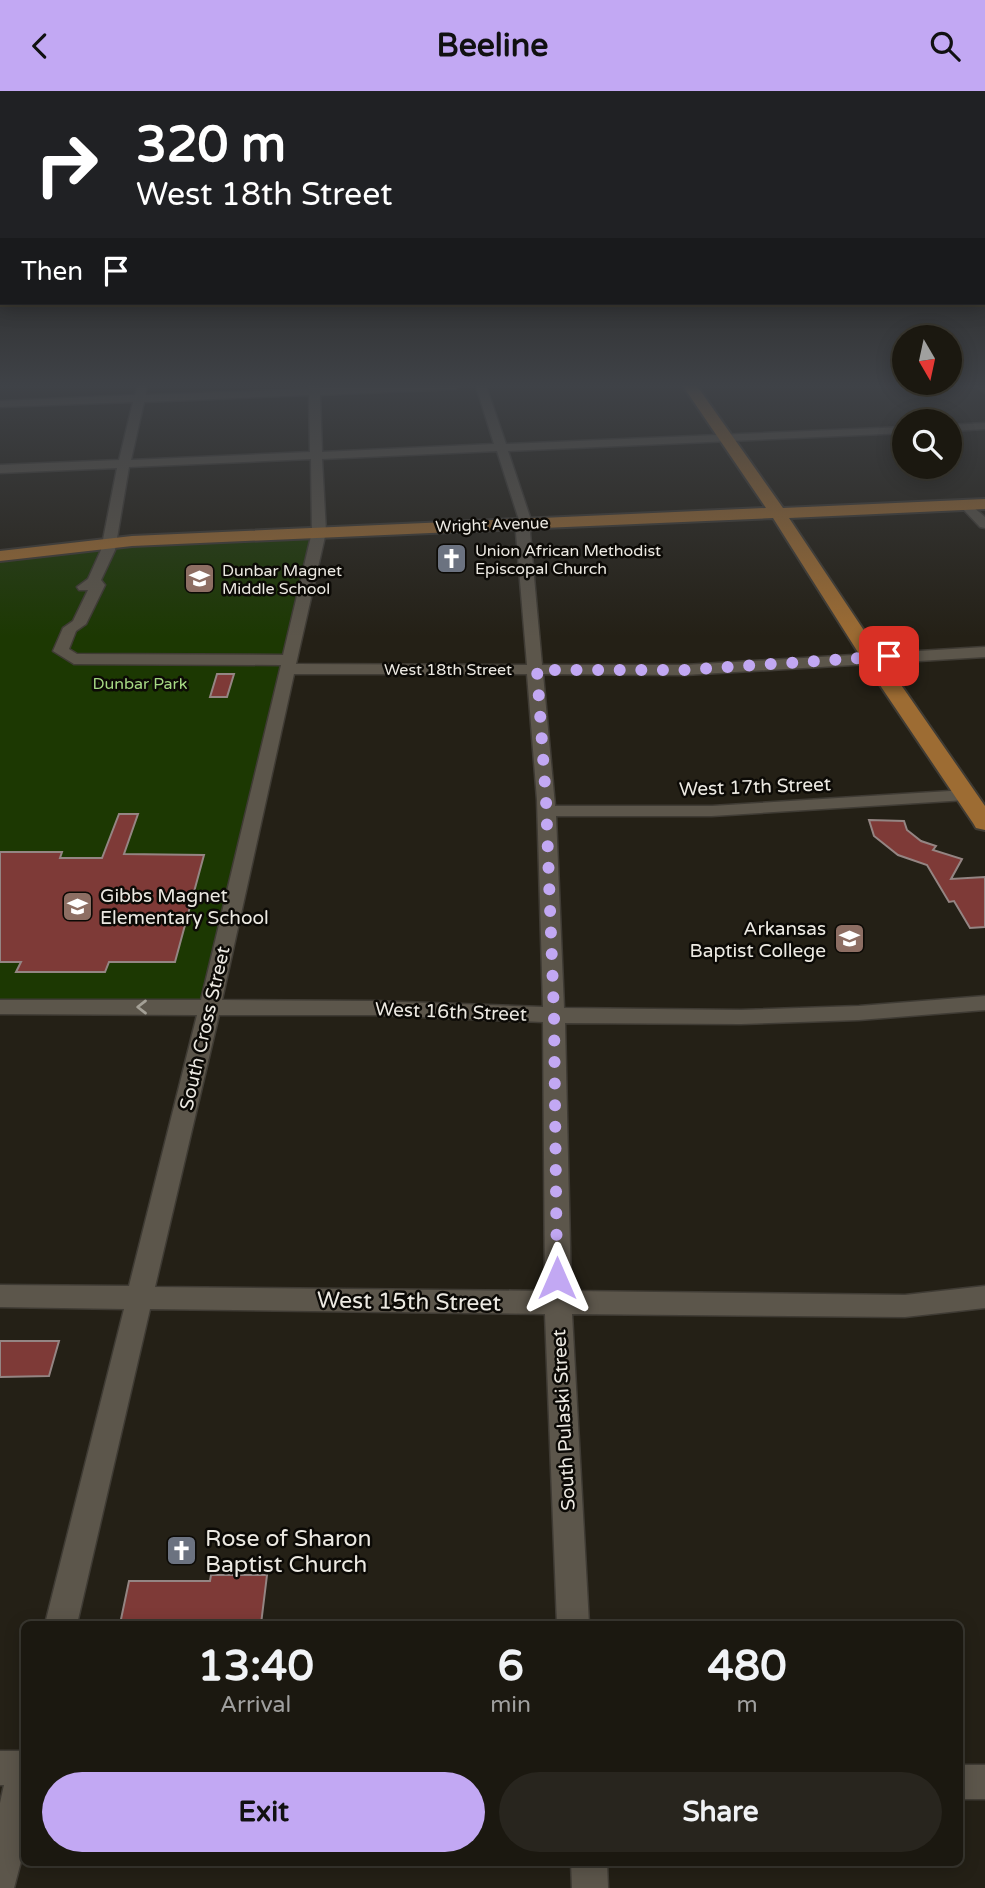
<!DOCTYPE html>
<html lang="en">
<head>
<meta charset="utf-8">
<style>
  body { margin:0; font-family:"Varela Round",sans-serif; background:#28251e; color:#f1f3f6; height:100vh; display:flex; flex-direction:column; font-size:26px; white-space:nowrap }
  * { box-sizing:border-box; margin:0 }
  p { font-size:23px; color:#a0a09f }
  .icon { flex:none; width:38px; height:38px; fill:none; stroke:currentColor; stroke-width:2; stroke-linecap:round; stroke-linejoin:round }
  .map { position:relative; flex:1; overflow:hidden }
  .side { position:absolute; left:21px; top:1530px; width:942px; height:245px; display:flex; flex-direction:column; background:#1b1810; border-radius:10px; box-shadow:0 4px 18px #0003,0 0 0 2px #393730 }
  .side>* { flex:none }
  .top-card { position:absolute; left:0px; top:0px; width:985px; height:214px; box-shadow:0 4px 18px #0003,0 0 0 2px #393730; background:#202124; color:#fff; overflow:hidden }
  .needle { width:46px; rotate:171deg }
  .controls { position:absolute; left:892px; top:234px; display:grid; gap:14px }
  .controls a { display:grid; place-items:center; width:70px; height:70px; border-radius:50%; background:#1b1810; box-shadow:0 4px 18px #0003,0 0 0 2px #393730; font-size:35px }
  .pin { position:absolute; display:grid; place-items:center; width:60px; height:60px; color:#fff; margin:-30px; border-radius:14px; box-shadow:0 4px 10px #0006 }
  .me { position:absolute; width:77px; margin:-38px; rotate:0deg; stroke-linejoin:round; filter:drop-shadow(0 0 5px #0008) }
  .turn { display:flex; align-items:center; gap:24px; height:147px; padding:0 21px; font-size:32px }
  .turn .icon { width:91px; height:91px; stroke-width:2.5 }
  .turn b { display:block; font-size:49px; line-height:60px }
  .then { display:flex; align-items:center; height:66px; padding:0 21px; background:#0003; gap:14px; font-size:26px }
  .eta { display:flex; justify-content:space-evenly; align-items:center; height:119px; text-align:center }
  .eta b { font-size:42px; font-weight:700; line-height:49px }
  .cta { display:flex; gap:14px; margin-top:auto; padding:14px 21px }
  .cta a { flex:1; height:80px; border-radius:42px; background:#c2a8f3; color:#111; font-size:28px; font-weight:700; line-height:80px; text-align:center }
  .cta a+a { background:#28251e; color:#f1f3f6 }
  header { display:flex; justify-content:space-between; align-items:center; height:91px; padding:0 21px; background:#c2a8f3; color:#111; font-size:32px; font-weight:700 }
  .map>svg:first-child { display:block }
</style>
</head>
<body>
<header><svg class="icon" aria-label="back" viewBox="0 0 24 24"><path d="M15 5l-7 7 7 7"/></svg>Beeline<svg class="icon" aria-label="search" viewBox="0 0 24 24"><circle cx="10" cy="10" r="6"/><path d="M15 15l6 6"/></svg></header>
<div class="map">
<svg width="985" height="1797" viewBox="0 0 985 1797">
  <rect width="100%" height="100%" fill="#242016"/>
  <path fill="#1c3802" d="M319,441l-109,474h-210v-450l109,-13z"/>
  <path fill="#7e3a37" stroke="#948583" stroke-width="2" d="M217,583h17l-7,23h-17z
    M119,723h19l-14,40 80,1 -29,107h-66l-4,10h-89l5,-10h-21v-110h62l-2,6h42z
    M869,729l35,1 3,9 14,11 15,5 -3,4 29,9 -11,20 34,-2v50l-15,1 -16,-27 -5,1 -22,-37 -29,-10 -24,-19z
    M0,1250h59l-10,35 -49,1z
    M211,1484h56l-6,49h-141l9,-43h81z"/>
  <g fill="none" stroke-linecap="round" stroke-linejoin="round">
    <defs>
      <path id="minor" d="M138,295h8v9l163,-6v-3h10v2l141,-2 -5,3 -135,6 2,57 172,-8 -18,-58h10l20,58 399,-17v6l-397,18 24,72 -2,10 12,132h143l300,-18v10l-300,18 -142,-1 12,132h157l254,-16 9,5 -9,5 -254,16h-156l8,192 177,2 118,-4 126,-10v14l-126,10 -118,4 -176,-1 6,268 334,4 80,-9v22l-80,9 -333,-3 17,310h-32l-12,-310 -395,-5 -73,315h-32l79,-315 -124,-2v-22l129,1 68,-271 -197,-1v-14h201l80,-335 -207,-1 -21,-13 10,-23 10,-7 15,-31h-9l-2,-3 11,-8 13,-29 16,-82 -117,5v-8l119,-5 14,-58 -133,5v-6l135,-6zM309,304l1,57 -179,8 13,-58zM497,360l23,72 -4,10 11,132 -231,-1 30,-132 -4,-73zM311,368l1,73 -29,123 -206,-1 -8,-5 7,-18 10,-7 19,-39 -4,-5 14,-30 14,-83zM294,583h233l10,126 6,207 -169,-6 -152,-1zM219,924h155l169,7 2,269 -390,-4z
        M975,295h10v7z
        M985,332v6l-35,2v-6z
        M966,410l19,16v11l-5,-1 -18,-19 -2,-3z
        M0,1660h24v99l-10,38h-14v-85l4,-18h-4z
        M959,1674h26v34h-26z
        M571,1771h36l1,26h-36z"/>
      <path id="major" d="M683,295h14l86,122 202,-9v10l-196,9 92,138 104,150v24l-9,-2 -3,-5 -112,-166 -88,-139 -641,28 -132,15v-10l132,-15 634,-28z"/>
    </defs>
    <use href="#minor" stroke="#3f3b34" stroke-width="3"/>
    <use href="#major" stroke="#3f3b34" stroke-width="4"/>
    <use href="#minor" fill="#5c564b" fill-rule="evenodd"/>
    <use href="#major" fill="#9d6c33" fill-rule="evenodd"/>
  </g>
  <defs><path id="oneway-chevron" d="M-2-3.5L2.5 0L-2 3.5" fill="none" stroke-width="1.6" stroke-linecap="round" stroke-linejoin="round" transform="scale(1.75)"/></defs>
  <use stroke="#a4a096" href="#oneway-chevron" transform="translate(142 916) rotate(180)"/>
  <linearGradient id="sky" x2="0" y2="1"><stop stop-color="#14120c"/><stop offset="0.54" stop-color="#3f4247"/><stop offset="1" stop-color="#3f4247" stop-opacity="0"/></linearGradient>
  <rect width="985" height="546" fill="url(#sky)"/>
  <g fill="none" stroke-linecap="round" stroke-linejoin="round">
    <path stroke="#c2a8f3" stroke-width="12" stroke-dasharray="0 21.6" d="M557,1187l-3,-263 -8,-215 -9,-130h148l204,-14"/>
  </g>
  <defs>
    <symbol id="church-square" viewBox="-11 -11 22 22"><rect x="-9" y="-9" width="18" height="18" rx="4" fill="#6b7280" stroke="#0c0a06"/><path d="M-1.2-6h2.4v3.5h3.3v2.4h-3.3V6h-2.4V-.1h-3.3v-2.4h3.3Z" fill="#fff"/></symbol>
    <symbol id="school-square" viewBox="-11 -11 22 22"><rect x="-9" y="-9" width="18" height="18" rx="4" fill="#8d6e63" stroke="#0c0a06"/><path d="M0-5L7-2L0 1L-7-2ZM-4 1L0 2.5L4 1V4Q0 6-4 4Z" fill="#fff"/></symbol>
    <symbol id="university-square" viewBox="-11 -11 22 22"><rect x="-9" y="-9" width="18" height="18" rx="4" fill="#8d6e63" stroke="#0c0a06"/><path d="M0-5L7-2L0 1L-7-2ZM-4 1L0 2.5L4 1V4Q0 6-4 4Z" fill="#fff"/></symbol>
  </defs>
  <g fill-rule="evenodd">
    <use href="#church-square" x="434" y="450" width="35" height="35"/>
    <use href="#school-square" x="182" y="470" width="35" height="35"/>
    <use href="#school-square" x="60" y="798" width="35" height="35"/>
    <use href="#university-square" x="832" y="830" width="35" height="35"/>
    <use href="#church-square" x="164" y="1442" width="35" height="35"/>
  </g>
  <g text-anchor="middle" stroke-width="5" stroke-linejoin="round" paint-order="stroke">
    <g font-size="16" fill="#ece9e2" stroke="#0c0a06">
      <text transform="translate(492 433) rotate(-2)" y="6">Wright Avenue</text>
      <text x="448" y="584">West 18th Street</text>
    </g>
    <g font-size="16" fill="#ece9e2" stroke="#0c0a06" text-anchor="start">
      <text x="475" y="465">Union African Methodist<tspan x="475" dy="18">Episcopal Church</tspan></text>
      <text x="222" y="485">Dunbar Magnet<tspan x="222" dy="18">Middle School</tspan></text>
    </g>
    <g font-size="16" fill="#a6d984" stroke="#0c0a06">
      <text x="140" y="598">Dunbar Park</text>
    </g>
    <g font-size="19" fill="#ece9e2" stroke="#0c0a06">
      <text transform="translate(755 695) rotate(-2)" y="7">West 17th Street</text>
      <text transform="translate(451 920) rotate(2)" y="7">West 16th Street</text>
      <text transform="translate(204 937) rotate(-77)" y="7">South Cross Street</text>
      <text transform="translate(563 1329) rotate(-93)" y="7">South Pulaski Street</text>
    </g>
    <g font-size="19" fill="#ece9e2" stroke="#0c0a06" text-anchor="start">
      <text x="100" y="811">Gibbs Magnet<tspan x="100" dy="22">Elementary School</tspan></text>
      <text x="826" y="844" text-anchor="end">Arkansas<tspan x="826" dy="22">Baptist College</tspan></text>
    </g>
    <g font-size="23" fill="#ece9e2" stroke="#0c0a06">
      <text transform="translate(409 1210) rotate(1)" y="8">West 15th Street</text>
    </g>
    <g font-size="23" fill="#ece9e2" stroke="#0c0a06" text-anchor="start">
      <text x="205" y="1455">Rose of Sharon<tspan x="205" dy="26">Baptist Church</tspan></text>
    </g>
  </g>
</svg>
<div class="controls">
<a><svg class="needle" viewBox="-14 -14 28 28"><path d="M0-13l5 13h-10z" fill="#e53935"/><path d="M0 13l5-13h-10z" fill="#a0a09f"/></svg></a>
<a><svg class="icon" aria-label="search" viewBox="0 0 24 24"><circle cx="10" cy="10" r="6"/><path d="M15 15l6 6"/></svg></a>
</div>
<div class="pin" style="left:889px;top:565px;background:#d93025"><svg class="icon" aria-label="arrive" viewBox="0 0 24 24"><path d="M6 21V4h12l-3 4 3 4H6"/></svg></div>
<svg class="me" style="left:557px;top:1187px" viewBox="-20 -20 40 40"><path d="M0-17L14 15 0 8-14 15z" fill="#c2a8f3" stroke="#fff" stroke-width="4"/></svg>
<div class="top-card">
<div class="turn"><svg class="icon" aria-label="right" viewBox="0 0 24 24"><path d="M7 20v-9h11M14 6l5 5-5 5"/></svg><div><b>320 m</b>West 18th Street</div></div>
<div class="then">Then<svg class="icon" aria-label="arrive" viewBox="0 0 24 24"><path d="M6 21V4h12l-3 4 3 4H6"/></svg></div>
</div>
<section class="side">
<div class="eta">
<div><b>13:40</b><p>Arrival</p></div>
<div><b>6</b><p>min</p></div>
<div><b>480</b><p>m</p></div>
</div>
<div class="cta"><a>Exit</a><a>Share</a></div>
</section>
</div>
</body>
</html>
